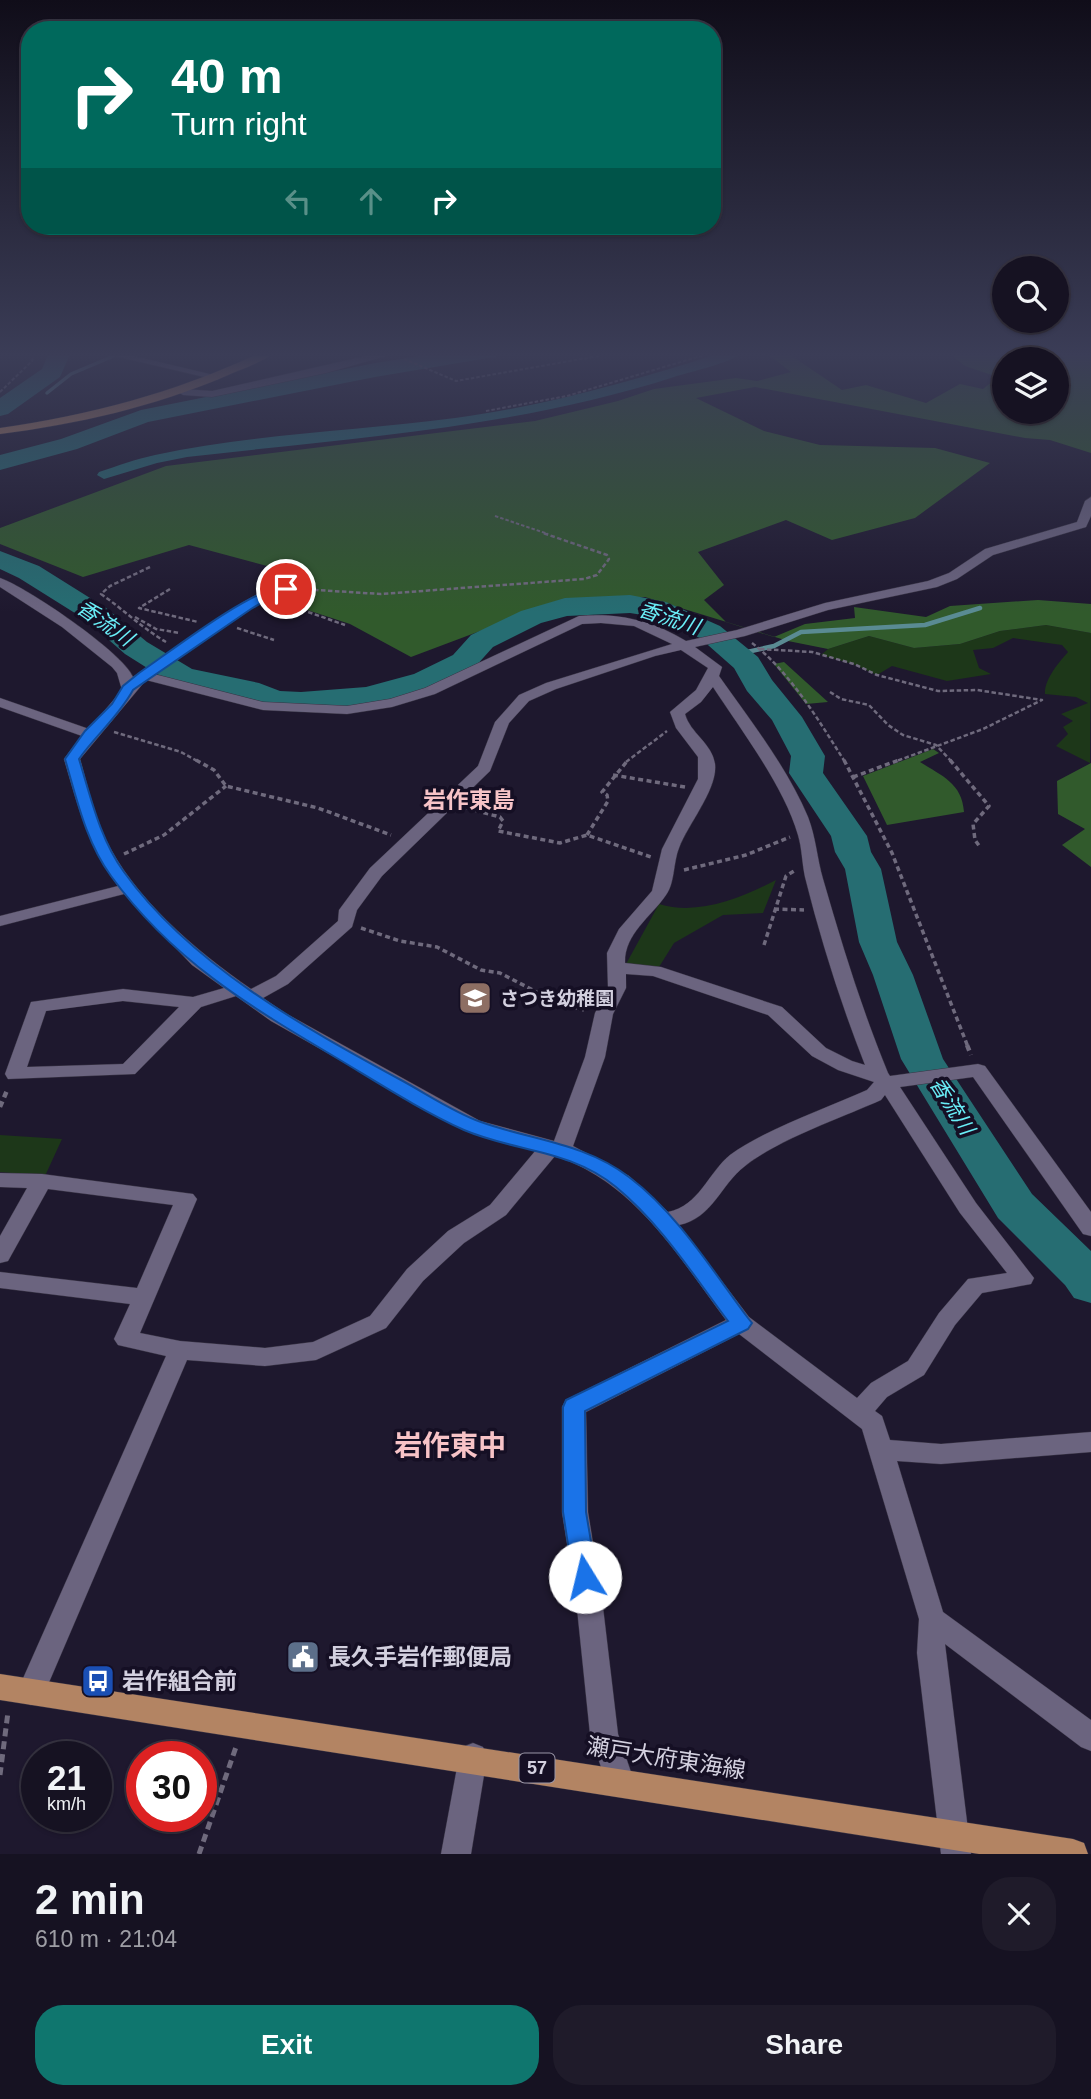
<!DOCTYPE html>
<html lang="en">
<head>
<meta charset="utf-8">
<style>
  body { margin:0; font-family:Helvetica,"Noto Sans JP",sans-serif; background:#1f1b2a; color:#f1f3f6; height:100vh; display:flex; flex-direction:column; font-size:26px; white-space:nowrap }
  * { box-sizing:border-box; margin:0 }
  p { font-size:23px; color:#9e9ea5 }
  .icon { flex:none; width:38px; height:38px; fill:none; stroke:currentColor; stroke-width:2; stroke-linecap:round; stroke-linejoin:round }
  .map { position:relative; height:1854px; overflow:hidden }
  .details { display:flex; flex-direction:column; background:#161222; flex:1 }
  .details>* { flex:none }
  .top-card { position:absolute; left:21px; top:21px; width:700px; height:214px; border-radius:28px; box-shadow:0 2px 5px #0004,0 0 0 2px #353240; background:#00695c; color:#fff; overflow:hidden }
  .fabs { position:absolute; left:992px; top:256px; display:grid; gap:14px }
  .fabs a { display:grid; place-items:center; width:77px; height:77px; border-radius:50%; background:#161222; box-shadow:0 2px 5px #0004,0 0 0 2px #353240; font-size:35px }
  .speed { position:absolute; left:21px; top:1741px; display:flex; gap:14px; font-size:35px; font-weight:700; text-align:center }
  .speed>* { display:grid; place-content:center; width:91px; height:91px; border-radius:50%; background:#161222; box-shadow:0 2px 5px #0004,0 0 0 2px #353240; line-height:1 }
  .speed small { font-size:18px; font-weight:400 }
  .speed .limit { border:10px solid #d22; background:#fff; color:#111 }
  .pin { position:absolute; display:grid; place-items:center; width:60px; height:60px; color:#fff; margin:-30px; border:4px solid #fff; border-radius:50%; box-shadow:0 2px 7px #0007 }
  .me { position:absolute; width:77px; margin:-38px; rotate:351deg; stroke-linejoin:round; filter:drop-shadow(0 0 5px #0008) }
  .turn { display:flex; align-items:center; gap:24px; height:147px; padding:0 35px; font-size:32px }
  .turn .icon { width:91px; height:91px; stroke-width:2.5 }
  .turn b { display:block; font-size:49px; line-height:60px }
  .lanes { display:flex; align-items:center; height:66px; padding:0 35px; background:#0003; justify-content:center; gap:35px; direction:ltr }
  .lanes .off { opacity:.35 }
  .round { display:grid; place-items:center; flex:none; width:74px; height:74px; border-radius:28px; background:#1f1b2a }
  .overview { display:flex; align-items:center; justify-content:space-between; height:119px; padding:0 35px }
  h1 { font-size:42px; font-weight:700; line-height:52px }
  .primary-button { display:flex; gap:14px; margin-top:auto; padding:14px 35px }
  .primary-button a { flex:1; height:80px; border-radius:28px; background:#0f766e; color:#fff; font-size:28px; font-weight:700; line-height:80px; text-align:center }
  .primary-button a+a { background:#1f1b2a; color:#f1f3f6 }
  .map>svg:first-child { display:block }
</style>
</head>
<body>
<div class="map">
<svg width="1091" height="1854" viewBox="0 0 1091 1854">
  <rect width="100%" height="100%" fill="#1e182e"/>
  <path fill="#1d3719" d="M1046,625l45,8 -1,130 -34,-17 12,-12 -5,-7 10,-6 -12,-7 27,-11 -12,-6 -31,-3c-1,-14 14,-32 23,-42l-6,-7 -49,-7 -20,10 -20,2 6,18 12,6 -44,7 -55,-15 -15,9 -24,-11 -32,-9 7,-6 41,-13 45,12 46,-4 40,-13z
    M776,880l-13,33 -40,2 -49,28 -15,24 -33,-3 33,-60c39,12 83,-6 117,-24z
    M0,1135l62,4 -17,37 -45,-4z"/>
  <path fill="#315a2c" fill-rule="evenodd" d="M778,352h8l56,38 24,-5 60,18 34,-19 23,5 15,-12 -33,-11 -17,-14h143v101l-41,-13 -25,-2 -270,-51 -59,11 68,33 56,14 115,3 55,15 -75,55 -83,22 -46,-20 -88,32 26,33 -20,15 22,22 48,15 31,-13 50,-6 -1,-11 72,10 24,-11 88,-6 53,4v29l-45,-8 -46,6 -40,13 -46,4 -45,-12 -41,13 -40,-8 -143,-44 -85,4 -149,56 -61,-33 -52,-17 10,-30 -119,-32 -106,32 -83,-33v-16l166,-62 369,-45 83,-20 36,-12 82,-11 21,3 34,-9 -21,-16zM1004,359h53v52h-53z
    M784,662l44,40 -22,2 -32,-40z
    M933,749l6,4 -19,9c22,14 42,21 44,50l-77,13 -24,-49z
    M1091,763v104l-29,-22 23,-16 -27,-15 -1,-33z"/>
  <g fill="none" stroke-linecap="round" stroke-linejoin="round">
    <path stroke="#5a8b93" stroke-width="3.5" d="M47,393l24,-19 52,-22"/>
    <path stroke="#5a8b93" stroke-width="4.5" d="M738,654l36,-8 27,-14 124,-7 55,-17"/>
    <path fill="#266d72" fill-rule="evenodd" d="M723,352h20c-14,12 -51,19 -69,25 -158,51 -323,61 -487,80l-30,6 -53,16 -7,-4 2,-3c18,-6 37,-13 56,-17 97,-21 202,-24 300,-37 94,-13 179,-37 268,-66z"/>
    <path fill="#266d72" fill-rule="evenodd" d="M49,352h22l-11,25 -52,37 -8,2v-18l42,-29z
      M446,352h52l-2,5 -8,1 -113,19 -227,45 -71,27 -77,21v-15l61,-16 80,-29 234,-47z
      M0,551l39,15 67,42 41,34 45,27 67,14 21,8 21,1 65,-5 48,-13 39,-19 18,-20 50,-24 44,-13 65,-3 36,7 54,24 38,31 14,23 30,37 23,39 -2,17 44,63 4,16 10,17 16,73 16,33 30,84 89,135 59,57v52l-17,-5 -9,-13 -67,-67 -97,-159 -28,-84 -14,-33 -14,-73 -10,-17 -4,-16 -42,-63 2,-17 -19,-36 -25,-29 -13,-23 -34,-30 -51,-22 -19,-3 -63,3 -26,7 -48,24 -18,20 -39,21 -69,17 -66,7 -25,-2 -36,-12 -69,-15 -46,-29 -39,-34 -67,-42 -19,-9z"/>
    <defs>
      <path id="minor" d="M98,352h19l105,25 -5,3z
        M383,352h17l-74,21 -114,24 -29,-2 -5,-3 5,-3 29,2z
        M1091,497v19l-5,11 -93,28 -36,24 -20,8 -109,23 -83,26 -50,11 27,20 -3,9c31,44 68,91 89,141 8,21 9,41 15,62 19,66 39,131 65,194l2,3 88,-12 7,2 106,146v24l-8,-2 -110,-157 -73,10 76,116 58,75 -3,6 -49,9 -27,32 -31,50 -37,22 -12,14 7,5 8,24 51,4 150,-12v20l-150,12 -44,-3 46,151 148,108v31l-10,-4 -136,-103 26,210h-30l-24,-201 2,-34 -57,-190 -123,-95 -153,78 2,100 14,87 16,135 16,47 -5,10 -10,4 -10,-4 -19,-57 -14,-135 -14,-87v-105l4,-7 160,-80c-47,-63 -92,-139 -171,-164l-49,59 -42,28 -41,38 -37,47 -70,32 -51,6 -78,-6 -146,341 -10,4 -10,-4 -4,-9 149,-336 -48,-11 -4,-6 16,-35 -130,-16v-16l137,16 36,-83 -125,-16 -40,72 -8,2v-27l27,-48 -27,-1v-14l42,1 151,20 4,5 -57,134 40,8 85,7 48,-6 57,-26 37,-47 41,-38 42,-26 46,-55 -70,-19 -195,-110 -35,-25 -35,11 -66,67 -127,5 -3,-5 26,-72 92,-13 70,8 31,-9 -32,-23 -68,-71 -124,32v-10l118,-30c-31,-43 -39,-77 -54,-127l18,-23 -82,-29v-9l89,31 33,-39 -5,-17 -5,-6 -50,-40 -62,-40v-9c25,8 124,75 133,99l109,-74 28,-16 21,-1v6c-42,9 -99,57 -137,82l109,28 84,4 43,-7 35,-11 154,-72c40,-3 72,4 107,25l51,-11 88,-27 103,-22 21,-8 36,-24 92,-27 8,-21zM601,623l33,3 38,18 -126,39 -27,12 -24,27 -17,44 -108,102 -31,42 -1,11 -62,55 -25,13c-55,-38 -118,-91 -147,-153 -11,-24 -17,-52 -24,-77l66,-79 117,30 84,4 45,-7 43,-13 147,-70zM681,650l27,18 -12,22 -26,22 6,16 22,29v22l-36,70 -10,42 -33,38 -12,24 1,35 -13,25 -10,44 -31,84 -74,-20 -195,-108 -22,-15 25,-14 64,-57 5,-17 25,-34 108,-105 19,-48 20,-22 27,-12 99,-33zM713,687c28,43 71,99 85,148 4,13 4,28 7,42 16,64 36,127 60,188l-13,-4 -26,-13 -44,-41 -121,-40 -36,-4c-1,-29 26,-46 41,-68 9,-12 7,-32 13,-47 9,-24 39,-59 36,-84 -3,-21 -25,-31 -30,-50l16,-12zM626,974l27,2 115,39 44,41 26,14 36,12 -7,8c-40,18 -103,40 -137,65 -22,18 -31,51 -62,57l-39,-36 -56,-30 32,-89 8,-43 13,-26zM123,1001l56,6 -56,57 -96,3 19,-56zM885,1095l75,118 47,60 -39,6 -29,34 -31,48 -37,22 -14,15 -108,-81 -70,-92c34,-7 41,-40 66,-59 34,-27 96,-48 136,-66z
        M473,1743l10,4 4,10 -16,97h-30l18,-97 4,-10z"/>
      <path id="major" d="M262,352h13c-14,11 -33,17 -49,24 -73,31 -148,48 -226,58v-6c92,-13 177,-36 262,-76z
        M0,1674l1073,165 11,4 4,11h-109l-979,-154z"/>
    </defs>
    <use href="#minor" stroke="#393445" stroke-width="1"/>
    <use href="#major" stroke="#393445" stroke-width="1"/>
    <path stroke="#6f6a7d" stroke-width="2" stroke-dasharray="3.5 2" stroke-linecap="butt" d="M404,359l52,22 165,-29
      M0,392l32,-31 2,-9
      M486,411l81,-15 147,-44
      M495,516l53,18"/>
    <path stroke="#6f6a7d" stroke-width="2.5" stroke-dasharray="4.5 2.5" stroke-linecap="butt" d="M150,567l-40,19 -9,8c23,16 41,34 65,48
      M170,589l-31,19 59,14
      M300,589l81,5 203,-15 13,-4 12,-16 -2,-4 -64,-22
      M294,601v6l51,18
      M135,617l21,12 24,4
      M237,628l37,12
      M752,643c39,30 67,78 93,119
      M760,649l52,3 42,12 23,11 61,16 39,-1 65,10 -59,29 -89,33
      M830,692l11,7 28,6 19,20 15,10 33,10 16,17
      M114,732l67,20 18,10
      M626,762l41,-31"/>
    <path stroke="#6f6a7d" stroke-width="3.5" stroke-dasharray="5 3.5" stroke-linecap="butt" d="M196,760l18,10 12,16 92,22 73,27
      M844,760l48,93 76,194
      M950,760l39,46 -16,18 2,16 5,7
      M613,775l72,12
      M853,777l46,-17
      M467,808l33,9 3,4 -5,10 62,12 27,-8 64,22
      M587,835l21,-34 -1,-6 -5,-3 26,-32
      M124,854l40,-19 62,-49
      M684,870l62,-15 44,-18
      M774,909l30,1
      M361,928l39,13 37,6 44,23 19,3 54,28 30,9
      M764,945l22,-69 8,-5"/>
    <path stroke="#6f6a7d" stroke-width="4.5" stroke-dasharray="6 4.5" stroke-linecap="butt" d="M967,1045l4,10
      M0,1107l8,-19"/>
    <path stroke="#6f6a7d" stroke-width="5" stroke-dasharray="8 5" stroke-linecap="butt" d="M0,1775l8,-63
      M199,1854l37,-107"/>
    <use href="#minor" fill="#6b647f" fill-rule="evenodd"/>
    <use href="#major" fill="#b38463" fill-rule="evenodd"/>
  </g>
  <linearGradient id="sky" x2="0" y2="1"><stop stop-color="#100d19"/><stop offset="0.58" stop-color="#3b3d57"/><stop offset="1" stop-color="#3b3d57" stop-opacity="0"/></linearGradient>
  <rect width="1091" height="612" fill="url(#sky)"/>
  <path fill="#1a73e8" stroke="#114b97" stroke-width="2" d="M286,585l6,4 -2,2 -12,2 -27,16 -118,81c-14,26 -37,45 -54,69 12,39 21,80 45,113 66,92 179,155 277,208 26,14 52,32 80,42 50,18 104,21 148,55 48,36 83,93 119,141l4,5 -4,6 -163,82 1,101 11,65 -3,8 -9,3 -8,-3 -4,-8 -10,-65v-105l3,-7 162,-79c-35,-46 -67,-97 -112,-134 -46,-38 -101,-35 -152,-57 -44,-20 -87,-48 -129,-73 -86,-51 -163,-97 -224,-181 -25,-34 -34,-76 -46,-117l20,-28 27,-27 11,-18 16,-13c35,-24 109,-82 147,-88z"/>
  <defs>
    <symbol id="school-square" viewBox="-11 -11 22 22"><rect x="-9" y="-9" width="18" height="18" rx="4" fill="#8d6e63" stroke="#150f24"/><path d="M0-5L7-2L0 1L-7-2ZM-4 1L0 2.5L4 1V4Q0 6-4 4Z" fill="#fff"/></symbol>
    <symbol id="civic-square" viewBox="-11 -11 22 22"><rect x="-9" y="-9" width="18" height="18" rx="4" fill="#5c6f8a" stroke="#150f24"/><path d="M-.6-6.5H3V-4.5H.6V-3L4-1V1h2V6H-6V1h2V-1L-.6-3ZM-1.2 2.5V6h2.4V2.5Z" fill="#fff"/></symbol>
    <symbol id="bus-square" viewBox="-11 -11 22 22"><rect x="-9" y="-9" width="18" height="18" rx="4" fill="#1a4fb4" stroke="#150f24"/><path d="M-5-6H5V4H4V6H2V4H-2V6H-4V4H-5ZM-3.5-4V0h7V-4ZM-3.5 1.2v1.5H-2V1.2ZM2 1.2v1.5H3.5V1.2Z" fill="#fff"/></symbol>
  </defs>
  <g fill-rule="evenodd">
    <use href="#school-square" x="456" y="979" width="38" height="38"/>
    <use href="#civic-square" x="284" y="1638" width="38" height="38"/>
    <use href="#bus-square" x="79" y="1662" width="38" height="38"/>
  </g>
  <g text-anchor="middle" stroke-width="7" stroke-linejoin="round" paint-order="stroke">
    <rect fill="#150f24" stroke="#9a96a7" stroke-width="2" x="519.5" y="1753.5" width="35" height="29" rx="5"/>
    <g font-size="18" font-weight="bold" fill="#d3d0df">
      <text x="537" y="1774">57</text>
    </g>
    <g font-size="19" font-weight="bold" fill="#d3d0df" stroke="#150f24" text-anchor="start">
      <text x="500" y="1005">さつき幼稚園</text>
    </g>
    <g font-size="21" font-style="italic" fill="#6aeff8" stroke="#150f24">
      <text transform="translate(669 618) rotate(18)" y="7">香流川</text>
      <text transform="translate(105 623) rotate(35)" y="7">香流川</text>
      <text transform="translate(952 1106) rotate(58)" y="7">香流川</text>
    </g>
    <g font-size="23" font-weight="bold" fill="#f7c3c7" stroke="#150f24">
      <text x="469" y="808">岩作東島</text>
    </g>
    <g font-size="23" font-weight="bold" fill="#d3d0df" stroke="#150f24" text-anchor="start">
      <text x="328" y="1665">長久手岩作郵便局</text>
      <text x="122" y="1689">岩作組合前</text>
    </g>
    <g font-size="23" fill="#d3d0df" stroke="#150f24">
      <text transform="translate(666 1758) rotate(9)" y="8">瀬戸大府東海線</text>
    </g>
    <g font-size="28" font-weight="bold" fill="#f7c3c7" stroke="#150f24">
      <text x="450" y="1455">岩作東中</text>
    </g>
  </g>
</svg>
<div class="fabs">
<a><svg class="icon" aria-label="search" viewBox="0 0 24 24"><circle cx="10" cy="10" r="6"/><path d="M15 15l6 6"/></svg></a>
<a><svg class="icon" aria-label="layers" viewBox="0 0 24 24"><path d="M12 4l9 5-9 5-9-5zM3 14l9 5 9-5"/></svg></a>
</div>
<div class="speed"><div>21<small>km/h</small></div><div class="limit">30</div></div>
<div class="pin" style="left:286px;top:589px;background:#d93025"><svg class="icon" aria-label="arrive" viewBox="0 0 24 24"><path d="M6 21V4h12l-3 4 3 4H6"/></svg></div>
<svg class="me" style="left:585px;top:1577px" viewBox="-20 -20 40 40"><circle r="19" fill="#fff"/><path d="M0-13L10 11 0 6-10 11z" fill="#1a73e8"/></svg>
<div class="top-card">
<div class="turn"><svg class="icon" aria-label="right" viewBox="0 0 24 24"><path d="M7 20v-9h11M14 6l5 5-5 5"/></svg><div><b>40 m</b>Turn right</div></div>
<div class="lanes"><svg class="icon off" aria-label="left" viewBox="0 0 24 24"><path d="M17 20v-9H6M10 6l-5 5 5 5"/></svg><svg class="icon off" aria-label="ahead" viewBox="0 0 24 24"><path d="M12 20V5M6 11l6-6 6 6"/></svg><svg class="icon" aria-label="right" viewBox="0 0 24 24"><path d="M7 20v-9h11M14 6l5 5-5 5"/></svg></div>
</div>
</div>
<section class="details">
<div class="overview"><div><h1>2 min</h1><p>610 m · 21:04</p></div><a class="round"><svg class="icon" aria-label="close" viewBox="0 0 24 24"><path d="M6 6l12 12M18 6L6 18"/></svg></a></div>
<div class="primary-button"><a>Exit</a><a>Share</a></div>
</section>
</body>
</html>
